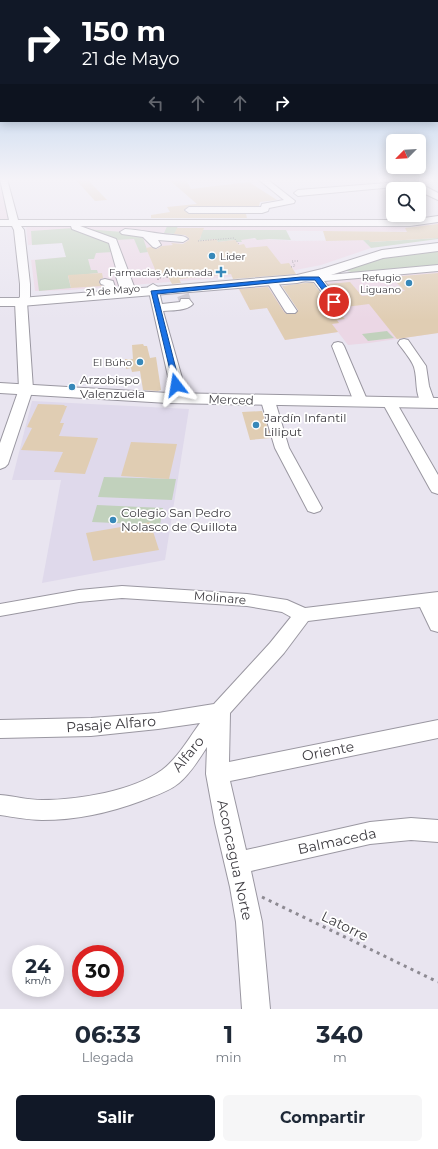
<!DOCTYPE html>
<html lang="es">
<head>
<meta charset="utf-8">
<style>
  body { margin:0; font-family:Montserrat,sans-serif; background:#f6f6f7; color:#1f2937; height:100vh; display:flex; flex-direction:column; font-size:15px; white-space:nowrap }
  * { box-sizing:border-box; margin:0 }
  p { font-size:13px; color:#747a83 }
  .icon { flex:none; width:22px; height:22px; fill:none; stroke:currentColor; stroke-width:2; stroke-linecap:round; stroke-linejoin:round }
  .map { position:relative; height:1009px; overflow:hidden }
  .drawer { display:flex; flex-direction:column; background:#fff; flex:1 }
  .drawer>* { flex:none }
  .banner { position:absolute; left:0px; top:0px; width:438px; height:122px; box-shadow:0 2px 10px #0003; background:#111827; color:#fff; overflow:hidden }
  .needle { width:26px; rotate:246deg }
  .controls { position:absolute; left:386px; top:134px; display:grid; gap:8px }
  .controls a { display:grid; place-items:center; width:40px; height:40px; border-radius:6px; background:#fff; box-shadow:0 2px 10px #0003; font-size:20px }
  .speed { position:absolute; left:12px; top:945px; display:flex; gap:8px; font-size:20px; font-weight:700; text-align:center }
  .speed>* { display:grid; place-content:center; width:52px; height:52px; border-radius:50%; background:#fff; box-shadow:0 2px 10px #0003; line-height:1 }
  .speed small { font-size:10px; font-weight:400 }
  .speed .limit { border:6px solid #d22; background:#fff; color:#111 }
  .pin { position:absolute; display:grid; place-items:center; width:34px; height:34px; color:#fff; margin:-17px; border:2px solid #fff; border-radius:50%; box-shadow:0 1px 4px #0007 }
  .me { position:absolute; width:44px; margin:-22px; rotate:346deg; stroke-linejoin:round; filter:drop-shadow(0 0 3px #0008) }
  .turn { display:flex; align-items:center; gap:14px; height:84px; padding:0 16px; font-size:18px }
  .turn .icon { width:52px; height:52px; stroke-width:2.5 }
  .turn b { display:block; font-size:28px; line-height:34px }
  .lanes { display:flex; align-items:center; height:38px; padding:0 16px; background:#0003; justify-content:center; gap:20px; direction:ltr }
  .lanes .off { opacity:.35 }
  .eta { display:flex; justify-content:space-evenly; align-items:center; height:68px; text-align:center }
  .eta b { font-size:24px; font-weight:700; line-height:28px }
  .action { display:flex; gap:8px; margin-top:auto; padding:8px 16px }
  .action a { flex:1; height:46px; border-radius:6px; background:#111827; color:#fff; font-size:16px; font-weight:700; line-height:46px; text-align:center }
  .action a+a { background:#f6f6f7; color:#1f2937 }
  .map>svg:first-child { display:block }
</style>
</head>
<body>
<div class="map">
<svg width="438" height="1009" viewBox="0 0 438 1009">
  <rect width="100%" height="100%" fill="#e9e5f0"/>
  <path fill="#ebd7e5" d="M0,184l11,37 -11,-1z
    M438,221v11h-4l-257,-2 1,-6z
    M107,224h61l-4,9 10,1 123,7 66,-1 8,8 -50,17 -41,8 -210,17 -35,1 -4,-31 35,-3 -4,-14 -34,2 -2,-20 80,1z
    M438,271v62l-69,10 -21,2 -10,-13 -53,8 -18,-32 -17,2 -12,-22 42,-4 16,26 39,-4 -18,-25z"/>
  <path fill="#dfd9eb" d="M32,401l157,8 -24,151 -123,23 19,-103h-49z"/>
  <path fill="#c1d1bc" d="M168,224h10l-1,6h109l5,10 -22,-1 -12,1 -2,-2 -14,2 1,2h-5l-2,-2 -17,2 -2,-3 -18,2 -2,-2h4l1,-3 -37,-3z
    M73,228l37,14 3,10 -17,1 -2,6h-6l3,11h6l1,3 -30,3 3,12 -32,3 -4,-31 31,-3 -4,-14 -30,2 -1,-14z
    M85,229l50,4 8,5 5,14 -8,1 -6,-14 -18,1z
    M438,238v1l-67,9 -8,-8h6l2,2z
    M438,250v16l-82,7 -9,-2 -1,-2 34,-12z
    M387,331l7,7 -26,3 -6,-7z
    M104,477l72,2 -4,21 -74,-3z
    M97,505l66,3 -3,17 -68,-3z"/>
  <path fill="#e0cdb3" d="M79,179h8l20,21 -12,1 -18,-20z
    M168,179h18l5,10 58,-7 28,18 -17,2 -1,4h-70l-5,4 5,4h57l1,4h-96v-3l19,-3 -3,-5 30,-3z
    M438,224v14l-68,4 -1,-2 -43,1 -3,-10 84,1 -2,-4z
    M177,228h27l-5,13 17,-2 2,3 17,-2 4,5 5,-1 2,4 21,-2 14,18 8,-1 7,11 -63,5 -2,-5 -52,5 2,4 -9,1 -6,-11 -9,1 -11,-26 5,-1 6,2 5,-3 11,-1 -2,-2 12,1 6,-4v-2l-4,-3 -11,-1z
    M102,273l1,5 -3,1 -1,4 3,3 -31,2 -3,-13z
    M438,273v60l-41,6 -28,-35 -23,3 -18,-23 22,-2 12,14 43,-5 -14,-14z
    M305,283h8l23,30 4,1 5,5 -8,1 2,3 -7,1 6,8 -53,8 -18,-32 -17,2 -11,-21 29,-2 16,25 3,2h8l3,-4 -16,-24z
    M143,344l1,2h3l3,12 6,-1 5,33 -3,1 -15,-1 -3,-19 -8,1 -1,-4 -5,1 -1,-10h8l-1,-14z
    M38,404l27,1 -1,1h3l-7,17h4l-5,13 39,2 -13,36 -31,-2 9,-20 -42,-2 11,-22 -5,-1z
    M262,411l9,27 -21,2 -8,-28z
    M131,442l46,2 -8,35 -48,-3z
    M150,522l9,28 -66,11 -7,-28z"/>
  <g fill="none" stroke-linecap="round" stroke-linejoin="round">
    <path stroke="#c7c3cd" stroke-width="12" stroke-dasharray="12 6" stroke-linecap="butt" d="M183,295l2,6"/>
    <defs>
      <path id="minor" d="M0,179h7l11,41h392l28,-4v6l-28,4h-330l36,13 19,50 -5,3 -9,-1 -1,-2 -6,-19 2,-2 -7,-25 -37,-14 -1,-3h-50l3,4 6,54v13l-3,5 6,87 -25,75 -3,3 -5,2v-26l19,-54 -4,-87 5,-5v-13l-6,-54 -2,-4h-12v-6h9z
        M258,179h9l28,22 -1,2 -25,5 -1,3 -6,2h-73l-4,-3 4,-3h72l1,-3 22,-4z
        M412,181l4,2 -1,2 -117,11 -4,-3 4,-3z
        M125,229c17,1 31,5 48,6 5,1 11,0 15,4l-5,3 -25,-2 3,5 -5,3 -3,-1 -10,-10 -21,-3 -2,-2z
        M438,265v6l-114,10 23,29 -2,2h-8l-23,-30 -13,-1 -5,-3 5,-3 16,1z
        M105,279l8,2 3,9 -1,2h-8l-3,-7 -3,-1 -1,-2 1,-2z
        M272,279l4,1 21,31 -2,2h-8l-2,-2 -18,-29z
        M153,284l5,3 4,17 18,-2 1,-3h8l4,5c-6,7 -21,6 -30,7l21,74c-2,10 -10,19 -21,16l-2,-3 9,-8v-5l-22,-98z
        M404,339l4,1 18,26 3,20 6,17 -2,3h-10c-9,-13 -5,-26 -9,-39 -3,-8 -11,-17 -16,-24l2,-3z
        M338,342l4,1 2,3 24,56 -2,3h-10l-2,-3 -22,-56 2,-3z
        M268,397l5,1 2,3 14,47 33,60 -2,3 -6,2 -6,-2 -33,-63 -14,-47 2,-3z
        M389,398l5,1 2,3 42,73v19l-6,-2 -2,-3 -48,-87 2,-3z
        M122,586l125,8 40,6 18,8 133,-16v40l-7,-2 -11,-23 -112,14 -24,32 -54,60 -1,49 209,-42v18l-208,43 16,69 124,-28 41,-4 27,2v22l-27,-2 -41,4 -119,27 11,51 8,87h-28l-6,-87 -6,-35 -15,-64 -9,-49 1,-27c-8,12 -16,26 -28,36 -11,9 -25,13 -38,18 -32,12 -65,19 -99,19 -13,0 -28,-3 -42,-5v-20c14,1 28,5 42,5 36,0 91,-9 120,-30 16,-12 27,-32 38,-47l-42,6 -67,7 -91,2v-18l91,-2 67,-5 56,-9 56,-61 21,-26 -9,-5 -35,-6 -125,-8 -43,4 -79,14v-12l79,-14z"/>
      <path id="major" d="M399,179h12l27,14v7l-19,-9v-2c-7,0 -16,-5 -20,-10z
        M438,243v8l-55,7 -52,17 -34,8 -276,23h-21v-8h21l276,-23 25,-6 60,-19z
        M0,383l168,10 270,5v10l-270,-5 -168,-10z"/>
    </defs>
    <use href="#minor" stroke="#9a97a1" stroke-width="2"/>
    <use href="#major" stroke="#9a97a1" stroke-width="2"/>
    <path stroke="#8d8a92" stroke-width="1" stroke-dasharray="1 1.5" stroke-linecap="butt" d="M198,241l36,-3 5,6
      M291,267l4,-1 -3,-5h6"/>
    <path stroke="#8d8a92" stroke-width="1.5" stroke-dasharray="1.5 2" stroke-linecap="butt" d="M158,280v-2l10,-1
      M394,289l2,3"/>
    <path stroke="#8d8a92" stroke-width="3" stroke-dasharray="3 4.5" stroke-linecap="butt" d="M262,897l176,85"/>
    <use href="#minor" fill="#fff" fill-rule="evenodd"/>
    <use href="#major" fill="#fff" fill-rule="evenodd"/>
  </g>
  <linearGradient id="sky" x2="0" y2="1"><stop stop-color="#92bbe4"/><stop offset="0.56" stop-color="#f5f3f8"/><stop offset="1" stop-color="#f5f3f8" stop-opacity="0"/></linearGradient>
  <rect width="438" height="320" fill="url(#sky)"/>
  <path fill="#1a73e8" stroke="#114b97" d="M301,277h18l18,23v3h-5l-17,-23h-14l-144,14 23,91 -1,2h-5l-23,-96z"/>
  <g fill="#3788b9" stroke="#fff" stroke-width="1.5">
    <circle cx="212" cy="256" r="4"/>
    <path d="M219 266h4v4h4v4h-4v4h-4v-4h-4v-4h4z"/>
    <circle cx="409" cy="283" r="4"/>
    <circle cx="140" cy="362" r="4"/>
    <circle cx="72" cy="387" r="4"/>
    <circle cx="256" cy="425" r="4"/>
    <circle cx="113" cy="520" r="4"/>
  </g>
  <g text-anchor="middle" stroke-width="3.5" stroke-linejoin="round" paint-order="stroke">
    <g font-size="10" fill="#3d3b40" stroke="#fff" text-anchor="end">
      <text x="220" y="260" text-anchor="start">Lider</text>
      <text x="213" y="276">Farmacias Ahumada</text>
      <text x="401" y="281">Refugio<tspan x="401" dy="12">Liguano</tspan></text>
      <text x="132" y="366">El Búho</text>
    </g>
    <g font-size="10" fill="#3d3b40" stroke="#fff">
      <text transform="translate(113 290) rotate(-5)" y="4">21 de Mayo</text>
    </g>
    <g font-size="12" fill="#3d3b40" stroke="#fff" text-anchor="start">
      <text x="80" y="384">Arzobispo<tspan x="80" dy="14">Valenzuela</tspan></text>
      <text x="264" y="422">Jardín Infantil<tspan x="264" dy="14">Liliput</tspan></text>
      <text x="121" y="517">Colegio San Pedro<tspan x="121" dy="14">Nolasco de Quillota</tspan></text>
    </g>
    <g font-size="12" fill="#3d3b40" stroke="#fff">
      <text transform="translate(231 400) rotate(2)" y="4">Merced</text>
      <text transform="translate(220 598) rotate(5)" y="4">Molinare</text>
    </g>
    <g font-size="14" fill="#3d3b40" stroke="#fff">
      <text transform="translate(111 724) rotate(-4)" y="5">Pasaje Alfaro</text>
      <text transform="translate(328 751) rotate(-11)" y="5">Oriente</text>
      <text transform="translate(188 754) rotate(-51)" y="5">Alfaro</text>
      <text transform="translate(337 841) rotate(-12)" y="5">Balmaceda</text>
      <text transform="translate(235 860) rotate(78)" y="5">Aconcagua Norte</text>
      <text transform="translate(345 926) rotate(26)" y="5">Latorre</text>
    </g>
  </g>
</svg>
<div class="controls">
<a><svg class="needle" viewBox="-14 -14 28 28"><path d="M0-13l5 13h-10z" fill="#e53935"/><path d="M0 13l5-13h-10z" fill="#747a83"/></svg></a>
<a><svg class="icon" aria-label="search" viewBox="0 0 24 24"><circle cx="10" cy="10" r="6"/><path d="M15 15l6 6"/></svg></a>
</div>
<div class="speed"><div>24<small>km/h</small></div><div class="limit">30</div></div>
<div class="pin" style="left:334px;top:302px;background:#d93025"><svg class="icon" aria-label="arrive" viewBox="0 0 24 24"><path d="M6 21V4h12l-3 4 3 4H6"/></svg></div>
<svg class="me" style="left:176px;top:385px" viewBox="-20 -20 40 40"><path d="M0-17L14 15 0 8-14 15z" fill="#1a73e8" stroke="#fff" stroke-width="4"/></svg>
<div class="banner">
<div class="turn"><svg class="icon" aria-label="right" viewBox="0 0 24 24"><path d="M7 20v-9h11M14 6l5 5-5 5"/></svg><div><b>150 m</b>21 de Mayo</div></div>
<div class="lanes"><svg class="icon off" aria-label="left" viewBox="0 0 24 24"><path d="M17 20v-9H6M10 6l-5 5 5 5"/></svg><svg class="icon off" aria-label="ahead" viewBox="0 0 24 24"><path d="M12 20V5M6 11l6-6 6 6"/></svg><svg class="icon off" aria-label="ahead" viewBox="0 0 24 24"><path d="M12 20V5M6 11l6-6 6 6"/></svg><svg class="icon" aria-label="right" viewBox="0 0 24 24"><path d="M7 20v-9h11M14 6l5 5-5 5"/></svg></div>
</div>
</div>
<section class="drawer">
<div class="eta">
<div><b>06:33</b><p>Llegada</p></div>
<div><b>1</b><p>min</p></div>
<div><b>340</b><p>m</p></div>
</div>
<div class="action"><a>Salir</a><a>Compartir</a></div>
</section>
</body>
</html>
